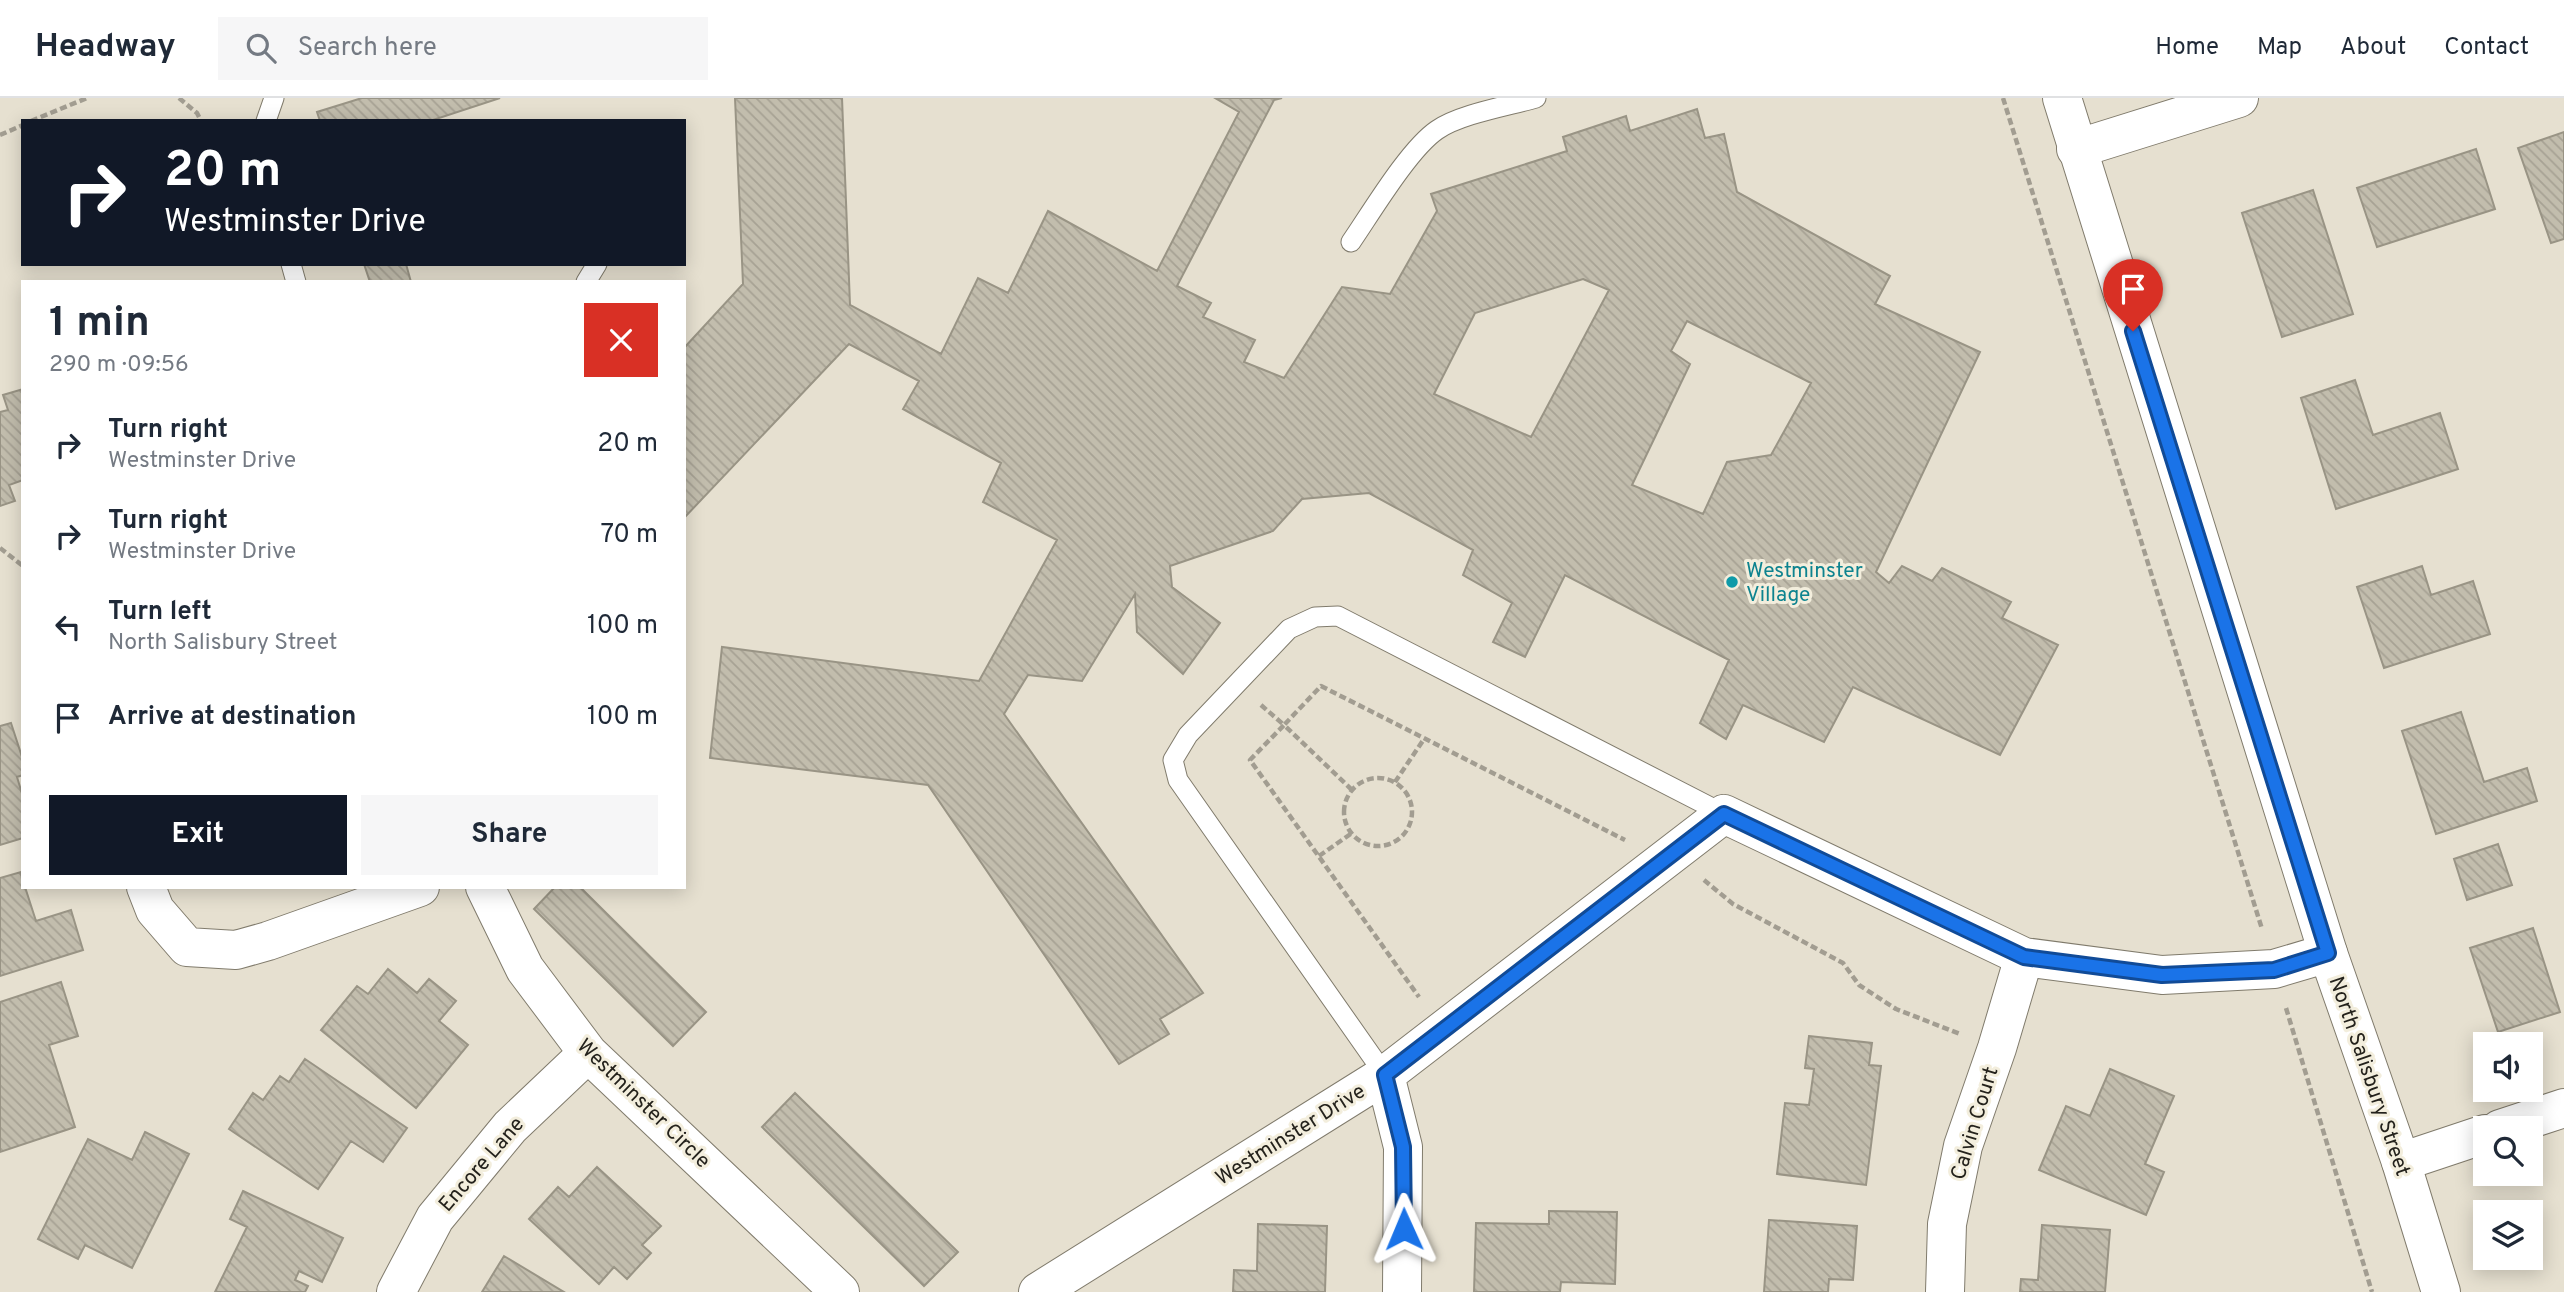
<!DOCTYPE html>
<html lang="en">
<head>
<meta charset="utf-8">
<style>
  body { margin:0; font-family:Overpass,sans-serif; background:#f6f6f7; color:#1f2937; height:100vh; display:flex; flex-direction:column; font-size:26px; white-space:nowrap }
  * { box-sizing:border-box; margin:0 }
  p { font-size:23px; color:#747a83 }
  .icon { flex:none; width:38px; height:38px; fill:none; stroke:currentColor; stroke-width:2; stroke-linecap:round; stroke-linejoin:round }
  .map { position:relative; flex:1; overflow:hidden }
  .sheet { position:absolute; left:21px; top:182px; width:665px; height:609px; display:flex; flex-direction:column; background:#fff; border-radius:0px; box-shadow:0 4px 18px #0003 }
  .sheet>* { flex:none }
  .guide { position:absolute; left:21px; top:21px; width:665px; height:147px; border-radius:0px; box-shadow:0 4px 18px #0003; background:#111827; color:#fff; overflow:hidden }
  .buttons { position:absolute; left:2473px; top:934px; display:grid; gap:14px }
  .buttons a { display:grid; place-items:center; width:70px; height:70px; border-radius:0px; background:#fff; box-shadow:0 4px 18px #0003; font-size:35px }
  .pin { position:absolute; display:grid; place-items:center; width:60px; height:60px; color:#fff; margin:-72px -30px; border-radius:50% 50% 50% 0; rotate:-45deg; box-shadow:0 0 7px #0007 }
  .pin .icon { rotate:45deg }
  .me { position:absolute; width:77px; margin:-38px; rotate:359deg; stroke-linejoin:round; filter:drop-shadow(0 0 5px #0008) }
  .turn { display:flex; align-items:center; gap:24px; height:147px; padding:0 28px; font-size:32px }
  .turn .icon { width:91px; height:91px; stroke-width:2.5 }
  .turn b { display:block; font-size:49px; line-height:60px }
  .round { display:grid; place-items:center; flex:none; width:74px; height:74px; border-radius:0px; background:#f6f6f7 }
  .summary { display:flex; align-items:center; justify-content:space-between; height:119px; padding:0 28px }
  h1 { font-size:42px; font-weight:700; line-height:52px }
  .action { display:flex; gap:14px; margin-top:auto; padding:14px 28px }
  .action a { flex:1; height:80px; border-radius:0px; background:#111827; color:#fff; font-size:28px; font-weight:700; line-height:80px; text-align:center }
  .action a+a { background:#f6f6f7; color:#1f2937 }
  ul { padding:0; list-style:none }
  li { display:flex; align-items:center; gap:21px; height:91px; padding:0 28px }
  li div { flex:1 }
  li b { display:block; font-size:26px }
  li em { font-style:normal }
  header { display:flex; align-items:center; gap:42px; box-sizing:border-box; height:98px; padding:0 35px; background:#fff; border-bottom:2px solid #e0e1e3 }
  header strong { font-size:33px }
  nav { display:flex; gap:38px; margin-inline-start:auto; font-size:24px }
  .search { width:490px; height:63px; background:#f6f6f7; display:flex; align-items:center; gap:18px; box-sizing:border-box; padding:0 24px; border-radius:0px; color:#747a83; font-size:26px }
  .map>svg:first-child { display:block }
</style>
</head>
<body>
<header>
<strong>Headway</strong>
<div class="search"><svg class="icon" aria-label="search" viewBox="0 0 24 24"><circle cx="10" cy="10" r="6"/><path d="M15 15l6 6"/></svg>Search here</div>
<nav><a>Home</a><a>Map</a><a>About</a><a>Contact</a></nav>
</header>
<div class="map">
<svg width="2564" height="1194" viewBox="0 0 2564 1194">
  <defs>
    <pattern id="building-back-hatch" width="6" height="6" patternUnits="userSpaceOnUse" patternTransform="scale(1.75)"><rect width="6" height="6" fill="#c2bdad"/><path d="M-1 5l2 2M0 0l6 6M5-1l2 2" fill="none" stroke="#a7a294"/></pattern>
  </defs>
  <rect width="100%" height="100%" fill="#e6e0d0"/>
  <path fill="url(#building-back-hatch)" stroke="#999485" stroke-width="2" fill-rule="evenodd" d="M362,0h138l-70,23h-110l-3,-9z
    M735,0h107l8,207 91,49 37,-76 30,15 40,-82 109,60 82,-159 -24,-14h67l-8,2 -97,186 34,17 -8,14 52,23 -11,22 40,16 58,-91 48,7 47,-83 -6,-17 136,-43 -4,-14 63,-21 4,15 67,-22 8,29 19,-4 13,58 153,84 -15,28 105,48 -104,220 13,11 13,-17 30,15 10,-13 69,34 -9,16 56,27 -58,110 -147,-68 -29,55 -81,-37 -17,34 -26,-16 29,-63 -164,-85 -40,82 -32,-15 19,-39 -49,-28 10,-25 -104,-57 -67,6 -29,32 -103,35 2,21 48,36 -37,51 -46,-42 -2,-38 -53,87 -54,-6 -24,39 199,279 -43,26 9,15 -50,30 -191,-279 -218,-27 12,-111 257,34 78,-141 -74,-38 18,-39 -98,-54 16,-28 -70,-37 -165,174v-170l59,-64zM1583,181l26,11 -78,147 -97,-43 41,-81zM1687,223l124,62 -40,72 -44,7 -24,52 -71,-29 58,-121 -19,-13z
    M2564,34v107l-13,4 -33,-95z
    M2476,51l19,60 -118,38 -20,-59z
    M2313,92l40,124 -71,23 -40,-124z
    M364,166h42l5,18h-41z
    M2355,282l18,55 67,-22 18,56 -122,40 -35,-111z
    M23,291v91l-14,5 6,16 -15,5v-94l8,-2 -5,-15z
    M2422,468l9,29 42,-14 17,53 -106,34 -27,-81z
    M2461,614l23,70 43,-14 10,33 -101,33 -34,-103z
    M11,625l12,37v15l-6,2 6,20v41l-23,7v-119z
    M2498,746l14,41 -45,15 -13,-41z
    M21,774l2,15h2l11,34 35,-11 12,40 -83,26v-98z
    M555,789h25l126,125 -33,34 -139,-137z
    M2533,830l27,84 -62,20 -28,-84z
    M388,871l29,24 12,-14 27,22 -17,20 29,24 -52,63 -95,-78 36,-44 11,8z
    M61,884l17,54 -29,9 26,82 -75,25v-150z
    M1809,938l63,7 -3,22 12,1 -15,119 -89,-11 8,-71 24,2 5,-36 -9,-1z
    M305,961l102,69 -24,34 -32,-21 -33,48 -89,-60 24,-36 10,7 17,-24 9,6z
    M2110,971l64,27 -29,68 19,8 -18,43 -107,-45 27,-64 24,10z
    M795,995l163,159 -34,34 -162,-159z
    M145,1034l44,22 -57,114 -47,-23 -7,14 -40,-20 50,-100 44,21z
    M597,1069l64,59 -19,19 9,8 -24,26 -13,-12 -15,17 -70,-65 29,-32 11,10z
    M243,1093l100,47 -21,44 -23,-11 -4,9 13,6 -3,6h-90l32,-65 -17,-8z
    M1549,1113l68,1 -2,72 -54,-2 -1,10h-86l2,-69 73,1z
    M1769,1122l88,6 -4,54 -24,-1 -1,13h-64z
    M1258,1126l69,2 -2,66h-92l1,-22 23,1z
    M2042,1127l68,5 -5,62h-85l1,-13 17,1z
    M504,1158l60,36h-82z"/>
  <g fill="none" stroke-linecap="round" stroke-linejoin="round">
    <defs>
      <path id="service" d="M266,23l8,-23
        M1351,144c20,-29 58,-93 86,-112 23,-16 71,-24 99,-32
        M291,166l5,18
        M586,184l11,-18
        M1385,977l-207,-295 -5,-20 15,-25 101,-106 26,-12 23,-1 386,198"/>
      <path id="minor" d="M2076,51l163,-51
        M146,789l9,23 32,37 49,3 32,-9 152,-54
        M485,789l40,82 63,84 252,239
        M1385,977l18,72 -1,145
        M2500,1031l64,-21
        M2401,1064l84,-28
        M396,1194l39,-74 75,-91 78,-74
        M1038,1194l347,-217 339,-261 300,143 138,18 112,-6 54,-16
        M1945,1194l2,-68 16,-78 34,-98 27,-91"/>
      <path id="tertiary" d="M2062,0l266,855 73,209 40,130"/>
    </defs>
    <use href="#service" stroke="#807b6c" stroke-width="21"/>
    <use href="#minor" stroke="#807b6c" stroke-width="40"/>
    <use href="#tertiary" stroke="#807b6c" stroke-width="40"/>
    <path stroke="#a29d91" stroke-width="4.5" stroke-dasharray="7 3.5" stroke-linecap="butt" d="M179,0l18,15 4,8
      M2003,0l259,831
      M31,23l56,-23
      M0,37l23,-10
      M0,450l23,18
      M1261,607l23,20 37,-39 304,154
      M1344 714a34 34 0 1 1 68 0a34 34 0 1 1-68 0Z
      M1395,684l29,-43
      M1352,692l-68,-65 -34,35 169,237
      M1319,758l33,-23
      M1704,782l29,24 110,59 16,22 37,24 64,25
      M2286,910l86,284"/>
    <use href="#service" stroke="#fff" stroke-width="19"/>
    <use href="#minor" stroke="#fff" stroke-width="38"/>
    <use href="#tertiary" stroke="#fff" stroke-width="38"/>
  </g>
  <g fill="none" stroke-linecap="round" stroke-linejoin="round">
    <defs>
      <path id="route" d="M1404,1131l-1,-82 -18,-72 339,-261 300,143 138,18 112,-5 54,-17 -195,-622"/>
    </defs>
    <use href="#route" stroke="#114b97" stroke-width="18"/>
    <use href="#route" stroke="#1a73e8" stroke-width="12"/>
  </g>
  <circle fill="#0f9aa8" stroke="#f3eedd" stroke-width="2.5" cx="1732" cy="484" r="7"/>
  <g text-anchor="middle" stroke-width="6" stroke-linejoin="round" paint-order="stroke">
    <g font-size="21" fill="#0d838f" stroke="#f3eedd" text-anchor="start">
      <text x="1746" y="479">Westminster<tspan x="1746" dy="24">Village</tspan></text>
    </g>
    <g font-size="21" fill="#24221c" stroke="#f3eedd">
      <text transform="translate(2370 978) rotate(71)" y="7">North Salisbury Street</text>
      <text transform="translate(644 1005) rotate(44)" y="7">Westminster Circle</text>
      <text transform="translate(1974 1025) rotate(-73)" y="7">Calvin Court</text>
      <text transform="translate(1290 1036) rotate(-32)" y="7">Westminster Drive</text>
      <text transform="translate(481 1066) rotate(-49)" y="7">Encore Lane</text>
    </g>
  </g>
</svg>
<div class="buttons">
<a><svg class="icon" aria-label="sound" viewBox="0 0 24 24"><path d="M4 9h4l5-4v14l-5-4H4zM17 9q2 3 0 6"/></svg></a>
<a><svg class="icon" aria-label="search" viewBox="0 0 24 24"><circle cx="10" cy="10" r="6"/><path d="M15 15l6 6"/></svg></a>
<a><svg class="icon" aria-label="layers" viewBox="0 0 24 24"><path d="M12 4l9 5-9 5-9-5zM3 14l9 5 9-5"/></svg></a>
</div>
<div class="pin" style="left:2133px;top:233px;background:#d93025"><svg class="icon" aria-label="arrive" viewBox="0 0 24 24"><path d="M6 21V4h12l-3 4 3 4H6"/></svg></div>
<svg class="me" style="left:1404px;top:1131px" viewBox="-20 -20 40 40"><path d="M0-17L14 15 0 8-14 15z" fill="#1a73e8" stroke="#fff" stroke-width="4"/></svg>
<div class="guide">
<div class="turn"><svg class="icon" aria-label="right" viewBox="0 0 24 24"><path d="M7 20v-9h11M14 6l5 5-5 5"/></svg><div><b>20 m</b>Westminster Drive</div></div>
</div>
<section class="sheet">
<div class="summary"><div><h1>1 min</h1><p>290 m · 09:56</p></div><a class="round" style="background:#d93025;color:#fff"><svg class="icon" aria-label="close" viewBox="0 0 24 24"><path d="M6 6l12 12M18 6L6 18"/></svg></a></div>
<ul>
<li><svg class="icon" aria-label="right" viewBox="0 0 24 24"><path d="M7 20v-9h11M14 6l5 5-5 5"/></svg><div><b>Turn right</b><p>Westminster Drive</p></div><em>20 m</em></li>
<li><svg class="icon" aria-label="right" viewBox="0 0 24 24"><path d="M7 20v-9h11M14 6l5 5-5 5"/></svg><div><b>Turn right</b><p>Westminster Drive</p></div><em>70 m</em></li>
<li><svg class="icon" aria-label="left" viewBox="0 0 24 24"><path d="M17 20v-9H6M10 6l-5 5 5 5"/></svg><div><b>Turn left</b><p>North Salisbury Street</p></div><em>100 m</em></li>
<li><svg class="icon" aria-label="arrive" viewBox="0 0 24 24"><path d="M6 21V4h12l-3 4 3 4H6"/></svg><div><b>Arrive at destination</b></div><em>100 m</em></li>
</ul>
<div class="action"><a>Exit</a><a>Share</a></div>
</section>
</div>
</body>
</html>
